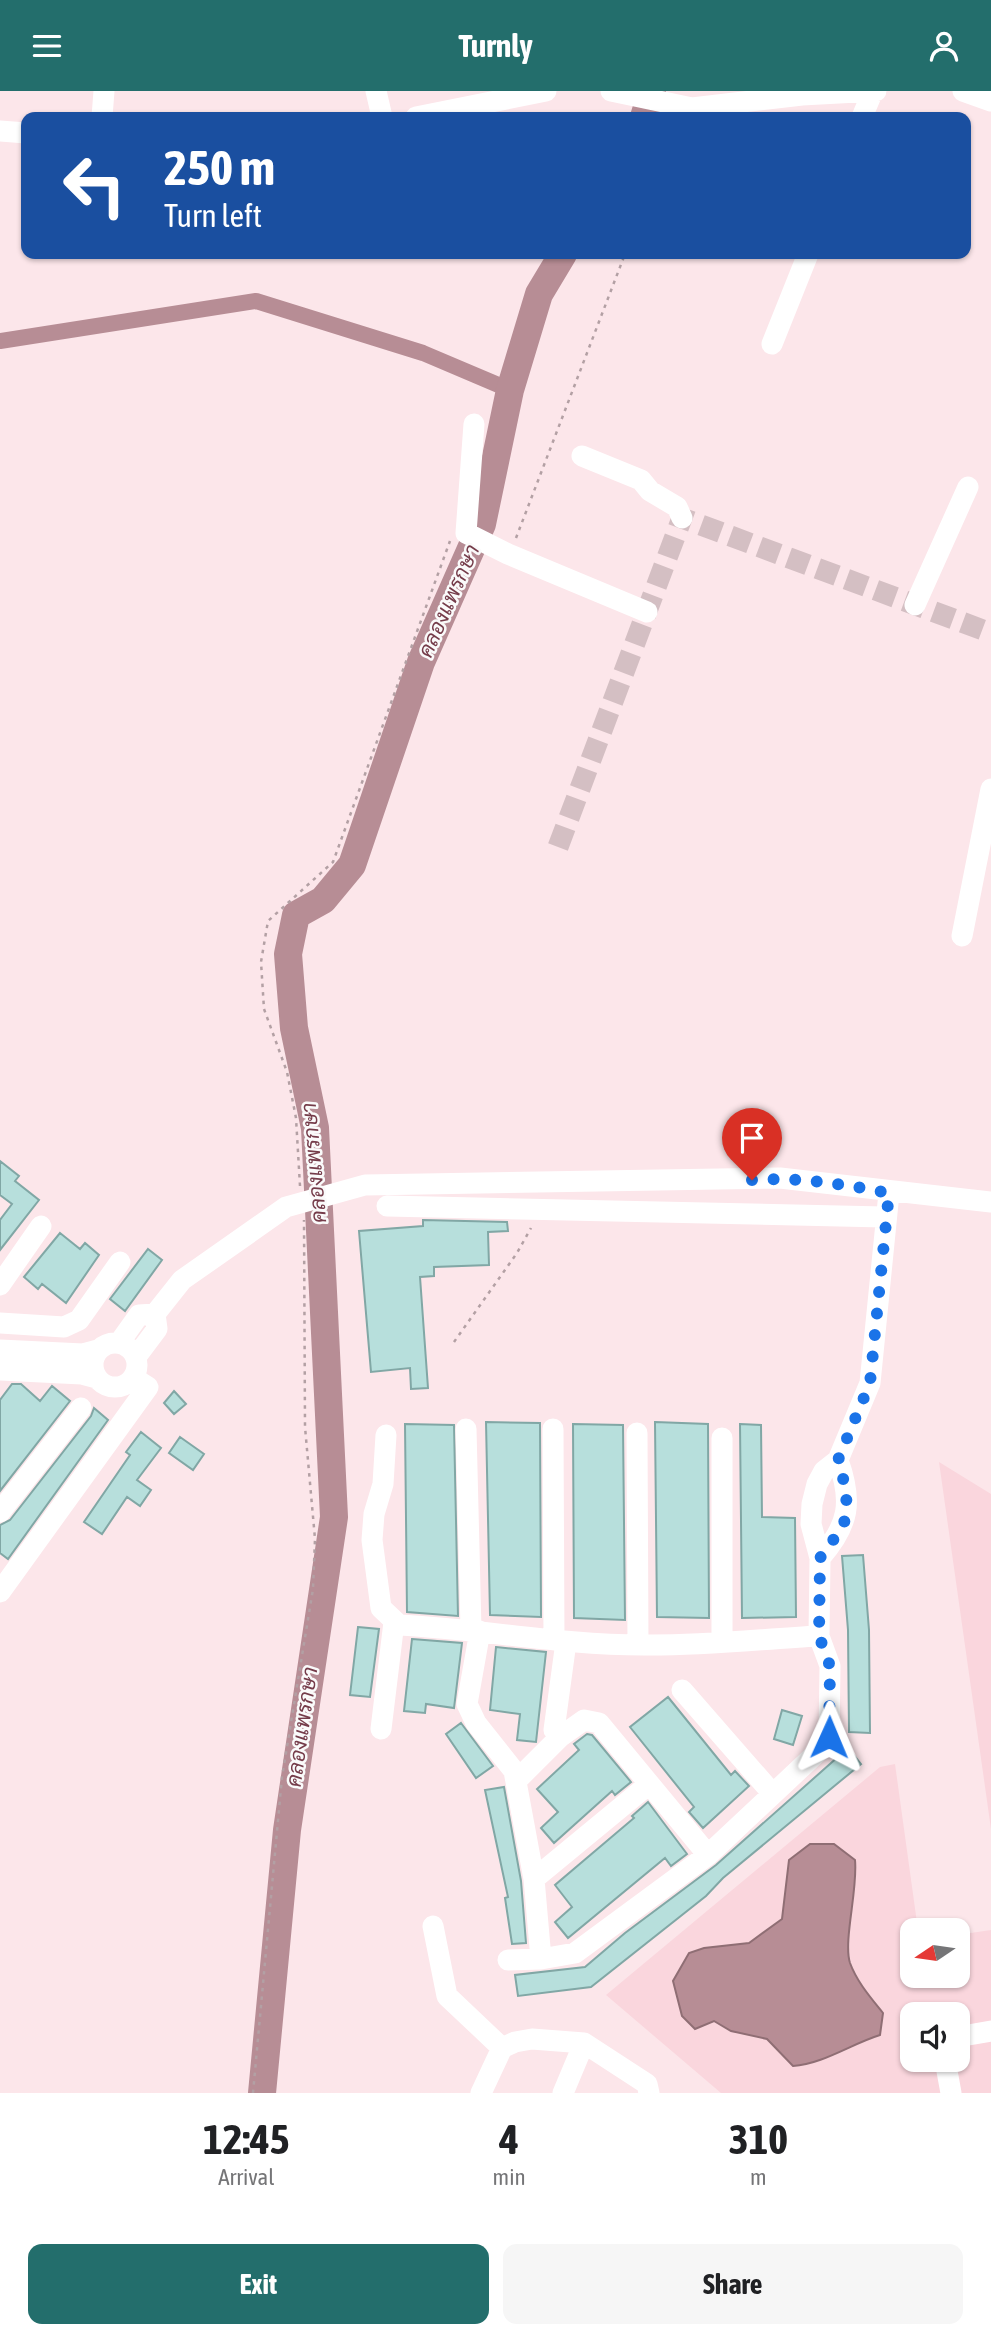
<!DOCTYPE html>
<html lang="en">
<head>
<meta charset="utf-8">
<style>
  body { margin:0; font-family:"Asap Condensed",Sarabun,sans-serif; background:#f6f6f6; color:#202124; height:100vh; display:flex; flex-direction:column; font-size:26px; white-space:nowrap }
  * { box-sizing:border-box; margin:0 }
  p { font-size:23px; color:#757577 }
  .icon { flex:none; width:38px; height:38px; fill:none; stroke:currentColor; stroke-width:2; stroke-linecap:round; stroke-linejoin:round }
  .map { position:relative; height:2002px; overflow:hidden }
  .side { display:flex; flex-direction:column; background:#fff; flex:1 }
  .side>* { flex:none }
  .top-card { position:absolute; left:21px; top:21px; width:950px; height:147px; border-radius:14px; box-shadow:0 2px 5px #0004; background:#1a4fa0; color:#fff; overflow:hidden }
  .needle { width:46px; rotate:257deg }
  .fabs { position:absolute; left:900px; top:1827px; display:grid; gap:14px }
  .fabs a { display:grid; place-items:center; width:70px; height:70px; border-radius:14px; background:#fff; box-shadow:0 2px 5px #0004; font-size:35px }
  .pin { position:absolute; display:grid; place-items:center; width:60px; height:60px; color:#fff; margin:-72px -30px; border-radius:50% 50% 50% 0; rotate:-45deg; box-shadow:0 0 7px #0007 }
  .pin .icon { rotate:45deg }
  .me { position:absolute; width:77px; margin:-38px; rotate:1deg; stroke-linejoin:round; filter:drop-shadow(0 0 5px #0008) }
  .turn { display:flex; align-items:center; gap:24px; height:147px; padding:0 28px; font-size:32px }
  .turn .icon { width:91px; height:91px; stroke-width:2.5 }
  .turn b { display:block; font-size:49px; line-height:60px }
  .eta { display:flex; justify-content:space-evenly; align-items:center; height:119px; text-align:center }
  .eta b { font-size:42px; font-weight:700; line-height:49px }
  .action { display:flex; gap:14px; margin-top:auto; padding:14px 28px }
  .action a { flex:1; height:80px; border-radius:14px; background:#236e6c; color:#fff; font-size:28px; font-weight:700; line-height:80px; text-align:center }
  .action a+a { background:#f6f6f6; color:#202124 }
  header { display:flex; justify-content:space-between; align-items:center; height:91px; padding:0 28px; background:#236e6c; color:#fff; font-size:32px; font-weight:700 }
  .map>svg:first-child { display:block }
</style>
</head>
<body>
<header><svg class="icon" aria-label="menu" viewBox="0 0 24 24"><path d="M4 6h16M4 12h16M4 18h16"/></svg>Turnly<svg class="icon" aria-label="person" viewBox="0 0 24 24"><circle cx="12" cy="8" r="4"/><path d="M4 21q1-7 8-7t8 7"/></svg></header>
<div class="map">
<svg width="991" height="2002" viewBox="0 0 991 2002">
  <rect width="100%" height="100%" fill="#fce6ea"/>
  <path fill="#fad6dd" fill-rule="evenodd" d="M939,1371l52,32v335z
    M895,1673l23,166h-6v46h45v-41l34,-5v163h-270l-115,-98 274,-228zM912,1923h45v46h-45z"/>
  <path fill="#b78d95" stroke="#8f6e74" stroke-width="2" d="M810,1753h24l21,16c3,30 -12,81 -5,103 7,19 21,35 33,50l-3,22c-29,9 -57,29 -87,31l-26,-27 -36,-8 -17,-10 -19,8 -13,-13 -9,-35 16,-28 15,-5 45,-5 33,-24 7,-59z"/>
  <g fill="none" stroke-linecap="round" stroke-linejoin="round">
    <path stroke="#b78d95" stroke-width="16" d="M0,250l256,-40 167,52 87,37"/>
    <path stroke="#b78d95" stroke-width="28" d="M644,26l8,-26
      M262,2002l25,-263 47,-313 -19,-389 -21,-100 -6,-74 8,-39 27,-15 29,-35 69,-203 61,-138 28,-134 29,-96 24,-40"/>
  </g>
  <path fill="#b7dfdc" stroke="#81a7a5" stroke-width="2" d="M0,1070l19,15 -4,5 24,19 -39,50v-30l12,-16 -12,-9z
    M423,1129l84,2 1,9 -20,1 1,33 -55,2v9l-14,1 8,111 -17,1 -1,-21 -39,4 -12,-141 64,-5z
    M60,1142l20,16 5,-6 14,12 -33,48 -24,-19 -4,5 -14,-12z
    M148,1158l14,11 -37,51 -15,-12z
    M12,1293h9l19,17 12,-15 18,15 -70,90v-91z
    M174,1300l12,13 -12,10 -10,-11z
    M94,1317l14,12 -100,139 -8,-6v-28l10,-5 81,-104z
    M486,1331l54,1 1,194 -51,-2z
    M655,1331l53,2 1,194 -52,-1z
    M405,1333l49,1 4,191 -51,-4z
    M573,1333l50,1 2,195 -51,-2z
    M740,1333l21,1 1,92 33,1 1,99 -54,1z
    M141,1341l20,16 -24,32 14,10 -11,16 -13,-9 -25,37 -18,-12 46,-67 -4,-3z
    M180,1346l24,17 -11,16 -24,-17z
    M863,1464l6,75 1,103 -21,-1 -1,-102 -6,-74z
    M358,1536l21,2 -9,68 -20,-2z
    M412,1548l50,4 -8,65 -28,-4 -1,9 -21,-2z
    M496,1556l50,5 -10,90 -19,-2 3,-26 -30,-4z
    M668,1606l63,78 4,-4 14,15 -46,42 -14,-16 5,-5 -64,-80z
    M782,1619l20,6 -9,29 -19,-6z
    M461,1632l32,43 -17,12 -30,-44z
    M587,1643l5,1 39,47 -16,13 -3,-4 -58,52 -13,-15 17,-16 -21,-23 42,-39 -5,-6z
    M848,1657l13,16 -138,114 -17,18 -115,91 -73,9 -3,-21 70,-8 40,-34 91,-68z
    M504,1696l17,94 5,62 -14,1 -7,-46 3,-1 -23,-107z
    M648,1711l39,52 -16,12 -6,-8 -97,80 -13,-16 17,-15 -17,-22 79,-67 -2,-2z"/>
  <g fill="none" stroke-linecap="round" stroke-linejoin="round">
    <path stroke="#d4bfc3" stroke-width="21" stroke-dasharray="21 10" stroke-linecap="butt" d="M558,756l124,-329 309,115"/>
    <path stroke="#b3a0a4" stroke-width="2.5" stroke-dasharray="3.5 5" stroke-linecap="butt" d="M516,447l109,-284
      M300,1095l-4,-68 -9,-46 -23,-63 -3,-47 7,-41 65,-59 117,-321
      M454,1251l63,-89 14,-25
      M253,2002l29,-316 31,-188 2,-50 -10,-112 -1,-207"/>
    <path stroke="#fff" stroke-width="21" d="M376,0l6,26
      M611,0l81,17 110,-13 74,-4
      M963,0l28,10
      M102,26l2,-26
      M416,26l130,-26
      M862,26l11,-26
      M0,40l26,2
      M772,253l36,-90
      M474,333l-8,109 42,21 139,58
      M582,365l59,24 9,11 27,16 5,11
      M915,514l53,-118
      M962,845l29,-147
      M387,1115l497,11
      M0,1194l41,-59
      M0,1232l64,4 15,-7 41,-58
      M93 1274a22 22 0 1 1 44 0a22 22 0 1 1-44 0Z
      M119,1252l20,-28 16,-1
      M0,1259l83,4 15,-4
      M136,1266l21,-28 -2,-15 27,-34 104,-73 79,-22 415,-7 211,24
      M0,1279l82,4 15,4
      M466,1338l5,200
      M553,1338l1,211
      M637,1342l1,212
      M386,1344l-3,49 -9,30 -2,26 9,68 18,17c82,4 162,20 244,20 59,1 118,-6 176,-9
      M722,1347v203
      M0,1421l81,-104
      M820,1467c29,-33 33,-56 18,-98
      M0,1501l148,-205 -14,-9
      M480,1540l-13,73 9,19 38,48 20,108 7,80 34,-6 133,-98 114,-107 7,-11 1,-71 -11,-30 1,-78 -9,-34 1,-20 5,-20 7,-13 14,-11 32,-77 19,-190
      M566,1551l-12,88 6,7 24,-17 15,3 109,132
      M682,1599l90,103
      M381,1638l13,-107
      M516,1690l44,-44
      M534,1788l114,-94
      M433,1835l14,70 55,52
      M508,1869l33,-1
      M957,1946l34,-6
      M945,1969l6,33
      M481,2002l21,-45 13,-6 17,-3 52,4 63,41 2,9
      M563,2002l21,-50"/>
  </g>
  <g fill="none" stroke-linecap="round" stroke-linejoin="round">
    <path stroke="#1a73e8" stroke-width="12" stroke-dasharray="0 21.6" d="M752,1089c47,-3 91,4 137,13l-19,190 -32,77 9,33 -3,32 -24,33 -1,78 11,30 -1,71"/>
  </g>
  <g text-anchor="middle" stroke-width="5" stroke-linejoin="round" paint-order="stroke">
    <g font-size="21" font-style="italic" fill="#753c4a" stroke="#fafafa">
      <text transform="translate(449 510) rotate(-66)" y="7">คลองแพรกษา</text>
      <text transform="translate(314 1072) rotate(-95)" y="7">คลองแพรกษา</text>
      <text transform="translate(302 1636) rotate(-82)" y="7">คลองแพรกษา</text>
    </g>
  </g>
</svg>
<div class="fabs">
<a><svg class="needle" viewBox="-14 -14 28 28"><path d="M0-13l5 13h-10z" fill="#e53935"/><path d="M0 13l5-13h-10z" fill="#757577"/></svg></a>
<a><svg class="icon" aria-label="sound" viewBox="0 0 24 24"><path d="M4 9h4l5-4v14l-5-4H4zM17 9q2 3 0 6"/></svg></a>
</div>
<div class="pin" style="left:752px;top:1089px;background:#d93025"><svg class="icon" aria-label="arrive" viewBox="0 0 24 24"><path d="M6 21V4h12l-3 4 3 4H6"/></svg></div>
<svg class="me" style="left:829px;top:1646px" viewBox="-20 -20 40 40"><path d="M0-17L14 15 0 8-14 15z" fill="#1a73e8" stroke="#fff" stroke-width="4"/></svg>
<div class="top-card">
<div class="turn"><svg class="icon" aria-label="left" viewBox="0 0 24 24"><path d="M17 20v-9H6M10 6l-5 5 5 5"/></svg><div><b>250 m</b>Turn left</div></div>
</div>
</div>
<section class="side">
<div class="eta">
<div><b>12:45</b><p>Arrival</p></div>
<div><b>4</b><p>min</p></div>
<div><b>310</b><p>m</p></div>
</div>
<div class="action"><a>Exit</a><a>Share</a></div>
</section>
</body>
</html>
